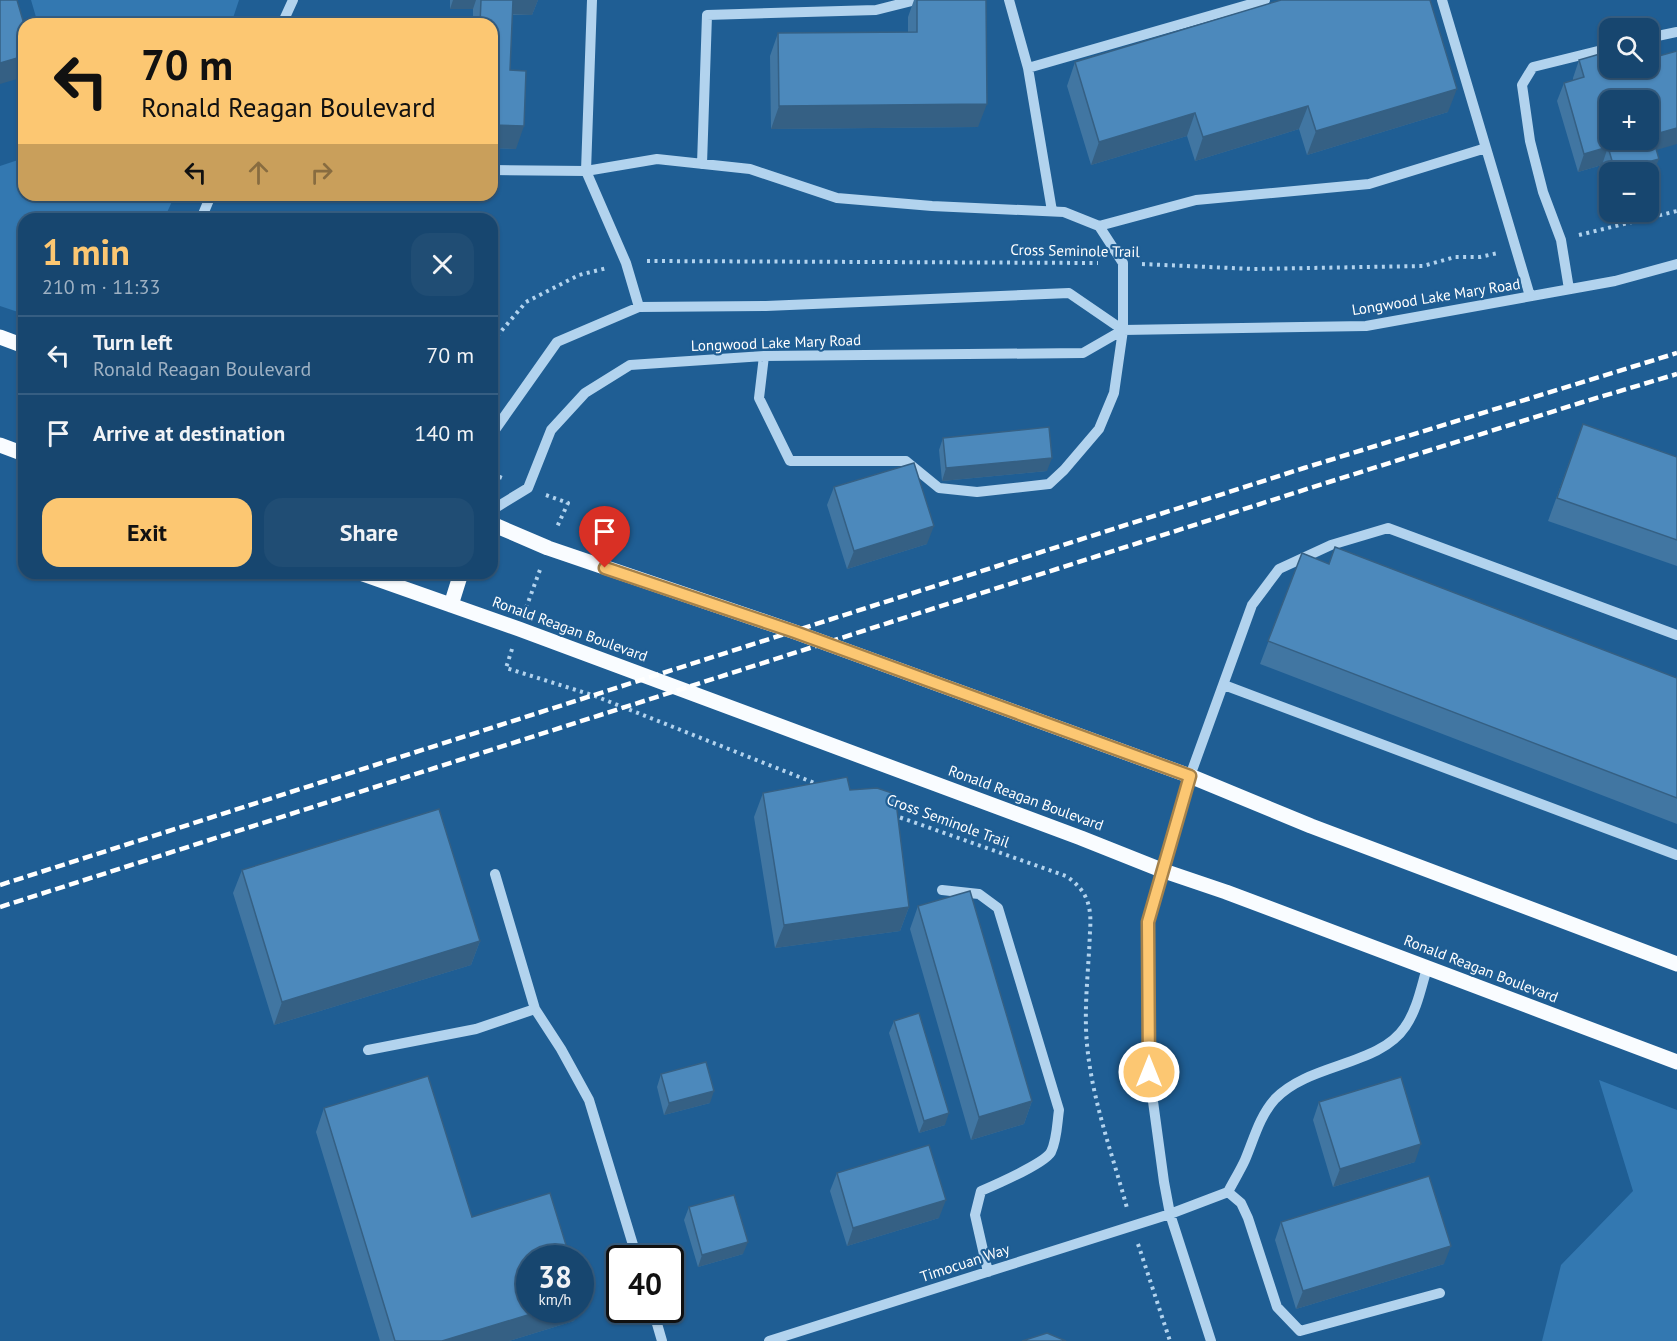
<!DOCTYPE html>
<html lang="en">
<head>
<meta charset="utf-8">
<style>
  body { margin:0; font-family:"PT Sans",sans-serif; background:#204d74; color:#f1f3f6; height:100vh; display:flex; flex-direction:column; font-size:22px; white-space:nowrap }
  * { box-sizing:border-box; margin:0 }
  p { font-size:20px; color:#9eb1c3 }
  .icon { flex:none; width:33px; height:33px; fill:none; stroke:currentColor; stroke-width:2; stroke-linecap:round; stroke-linejoin:round }
  .map { position:relative; flex:1; overflow:hidden }
  .details { position:absolute; left:18px; top:213px; width:480px; height:366px; display:flex; flex-direction:column; background:#17466f; border-radius:18px; box-shadow:0 2px 4px #0004,0 0 0 2px #365e82 }
  .details>* { flex:none }
  .top-card { position:absolute; left:18px; top:18px; width:480px; height:183px; border-radius:18px; box-shadow:0 2px 4px #0004,0 0 0 2px #365e82; background:#fcc772; color:#111; overflow:hidden }
  .tools { position:absolute; left:1599px; top:18px; display:grid; gap:12px }
  .tools a { display:grid; place-items:center; width:60px; height:60px; border-radius:12px; background:#17466f; box-shadow:0 2px 4px #0004,0 0 0 2px #365e82; font-size:30px }
  .speed { position:absolute; left:516px; top:1245px; display:flex; gap:12px; font-size:30px; font-weight:700; text-align:center }
  .speed>* { display:grid; place-content:center; width:78px; height:78px; border-radius:50%; background:#17466f; box-shadow:0 2px 4px #0004,0 0 0 2px #365e82; line-height:1 }
  .speed small { font-size:15px; font-weight:400 }
  .speed .limit { border:3px solid #111; border-radius:9px; background:#fff; color:#111 }
  .pin { position:absolute; display:grid; place-items:center; width:51px; height:51px; color:#fff; margin:-62px -26px; border-radius:50% 50% 50% 0; rotate:-45deg; box-shadow:0 0 6px #0007 }
  .pin .icon { rotate:45deg }
  .me { position:absolute; width:66px; margin:-33px; rotate:0deg; stroke-linejoin:round; filter:drop-shadow(0 0 4px #0008) }
  .turn { display:flex; align-items:center; gap:21px; height:126px; padding:0 24px; font-size:27px }
  .turn .icon { width:78px; height:78px; stroke-width:2.5 }
  .turn b { display:block; font-size:42px; line-height:51px }
  .lanes { display:flex; align-items:center; height:57px; padding:0 24px; background:#0003; justify-content:center; gap:30px; direction:ltr }
  .lanes .off { opacity:.35 }
  .round { display:grid; place-items:center; flex:none; width:63px; height:63px; border-radius:18px; background:#204d74 }
  .head { display:flex; align-items:center; justify-content:space-between; height:102px; padding:0 24px }
  h1 { font-size:36px; font-weight:700; line-height:45px; color:#fcc772 }
  .action { display:flex; gap:12px; margin-top:auto; padding:12px 24px }
  .action a { flex:1; height:69px; border-radius:18px; background:#fcc772; color:#111; font-size:24px; font-weight:700; line-height:69px; text-align:center }
  .action a+a { background:#204d74; color:#f1f3f6 }
  ul { padding:0; list-style:none }
  li { display:flex; align-items:center; gap:18px; height:78px; padding:0 24px; border-top:2px solid #365e82 }
  li div { flex:1 }
  li b { display:block; font-size:22px }
  li em { font-style:normal }
  .map>svg:first-child { display:block }
</style>
</head>
<body>
<div class="map">
<svg width="1677" height="1341" viewBox="0 0 1677 1341">
  <rect width="100%" height="100%" fill="#1f5e94"/>
  <path fill="#3378b1" d="M31,0h208l-8,24h-193z
    M24,158v37h151l-11,24h-140v95l-24,-8v-140z
    M1599,1080l78,30v231h-135l19,-76 72,-74z"/>
  <g fill="none" stroke-linecap="round" stroke-linejoin="round">
    <path stroke="#b2d3ee" stroke-width="4" stroke-dasharray="3 4.5" stroke-linecap="butt" d="M1579,235l98,-24
      M647,261l451,2
      M1142,264l111,5 170,-3 32,-9h25l18,-4
      M492,342l34,-40 53,-27 28,-7
      M492,474l13,5
      M546,495l22,8 -11,24
      M526,608l15,-41
      M512,649l-6,19 89,28 222,88
      M893,815l173,61c21,14 26,30 24,55 -1,32 -5,65 -4,97 2,62 25,121 41,180
      M1138,1244l32,97"/>
    <path stroke="#b2d3ee" stroke-width="10" d="M592,0l-6,171 40,92 13,44
      M1009,0l19,68 237,-68
      M1442,0l44,148
      M282,24l11,-24
      M1648,38l29,-6
      M1028,68l24,143
      M702,164l5,-149 169,-5 40,-10
      M492,170l94,1 71,-12 93,10 87,29 95,8 132,6 35,14 24,37v67l-9,63 -15,36 -35,41 -15,14 -72,8 -38,-4 -33,-27h-116l-31,-63 5,-42
      M201,219l10,-24
      M1099,226l97,-26 173,-16 117,-36 44,148
      M1569,289l-8,-49 -18,-48 -13,-51 -8,-56 11,-18 77,-19
      M492,434l65,-92 82,-35 127,-1 303,-13 54,37
      M492,510l36,-22 23,-58 34,-37 45,-28 134,-9 319,-3 40,-23 243,-4 249,-45 62,-17
      M1224,685l453,170
      M495,874l40,135 26,40 28,51 48,158
      M942,890l37,4 19,14 61,202c-2,14 -2,30 -8,42 -6,11 -56,33 -70,39l-6,24 13,57
      M368,1050l108,-21 59,-20
      M1228,1192c5,-10 12,-21 17,-32 9,-21 14,-43 30,-61 34,-36 104,-33 130,-72 12,-17 16,-39 22,-59
      M653,1310l9,31
      M769,1341l401,-127 58,-22 13,11 7,15 29,89 23,24 140,-38
      M1211,1341l-41,-127 -6,-32 -15,-110 -1,-150 42,-146 62,-171 27,-36 52,-24 57,-17 289,107"/>
    <path stroke="#f9fcff" stroke-width="15" d="M0,337l24,9
      M0,445l24,9
      M492,524l56,24 247,84 395,144 121,50 366,138
      M360,573l159,56 562,209 83,33 62,21 451,170
      M451,605l10,-32"/>
    <path stroke="#fff" stroke-width="4.5" stroke-dasharray="10 4.5" stroke-linecap="butt" d="M0,885l1304,-417 373,-115
      M0,907l1310,-419 273,-86 94,-28"/>
  </g>
  <path fill="#4176a2" d="M450,0h88l-6,15h-20l-2,55 6,79 -24,-1v-124h-19v-15h-23z
    M914,0h72l-8,127 -207,2 -1,-73 8,-23 130,-1v-15z
    M1579,60l78,90 -5,26 -4,2v-6h-38v17h-1l-7,-24 -24,7 -21,-71 7,-18 9,-3v-2z
    M1075,62l373,50 -141,43 -8,-26 -104,32 -8,-25 -96,29 -24,-79z
    M1583,424l94,33v109l-129,-45z
    M943,438l104,33 -105,10 -3,-31z
    M834,487l93,57 -80,25 -20,-64z
    M1302,553l27,11 348,114v146l-417,-160z
    M850,790l59,117 -9,24 -125,17 -21,-131 9,-24z
    M242,870l238,71 -9,24 -197,60 -41,-132z
    M918,906l114,195 -8,23 -53,16 -61,-211z
    M894,1021l51,104 -26,8 -30,-100z
    M661,1074l49,29 -46,12 -7,-28z
    M1319,1102l96,60 -82,25 -20,-67z
    M324,1108l148,109 58,93h48l-4,11 -65,20h-129l-64,-209z
    M837,1173l102,45 -92,28 -17,-55z
    M689,1207l54,47 -45,13 -14,-47z
    M1281,1222l163,42 -148,45 -21,-69z"/>
  <path fill="#356084" d="M453,0h23l-3,9h-23z
    M510,0h28l-6,15 -28,-1z
    M24,56v21l-24,7v-21z
    M1457,89l-9,23 -141,43 9,-24z
    M987,104l-9,23 -207,2 8,-23z
    M1308,106l-9,23 -104,32 8,-24z
    M1195,113l-8,23 -96,29 8,-23z
    M492,125l32,1 -8,23 -24,-1z
    M1677,128v16l-31,9 6,-18z
    M1608,147l-6,18 -24,7 6,-18z
    M1659,159l-7,17 -4,2v-6h-33v-1z
    M1052,458l-5,13 -105,10 4,-13z
    M934,526l-7,18 -80,25 7,-18z
    M909,907l-9,24 -125,17 9,-23z
    M480,941l-9,24 -197,60 8,-23z
    M714,1091l-4,12 -46,12 5,-12z
    M1032,1101l-8,23 -53,16 8,-23z
    M949,1113l-4,12 -26,8 5,-12z
    M1421,1144l-6,18 -82,25 7,-18z
    M946,1200l-7,18 -92,28 6,-18z
    M748,1242l-5,12 -45,13 4,-12z
    M1451,1246l-7,18 -148,45 7,-18z
    M544,1310h34l-4,11 -65,20h-67z"/>
  <path fill="#4c89bc" stroke="#356084" stroke-width="1.5" fill-rule="evenodd" d="M0,0h17l7,24v32l-24,7z
    M481,0h32l-3,70 16,1 -2,55 -32,-1v-101h-12z
    M917,0h69l1,104 -208,2 -1,-73 139,-1z
    M1281,0h149l27,89 -141,42 -8,-25 -105,31 -8,-24 -96,29 -24,-80z
    M1610,51v17h38v-9l29,-8v77l-25,7 7,24 -44,12 -7,-24 -24,7 -20,-71 20,-6 -5,-17zM1610,100h38v40h-38z
    M1583,424l94,33v83l-120,-42z
    M1049,427l3,31 -106,10 -3,-30z
    M914,463l20,63 -80,25 -20,-64z
    M1335,547l342,131v120l-409,-157 34,-88 27,11z
    M847,777l3,13 27,-2 18,6 14,113 -125,18 -21,-132z
    M439,809l41,132 -198,61 -40,-132z
    M970,891l62,210 -53,16 -61,-211z
    M919,1013l30,100 -25,8 -30,-100z
    M706,1062l8,29 -45,12 -8,-29z
    M428,1076l44,141 78,-24 20,65h-40v52h14l-102,31h-47l-71,-233z
    M1401,1077l20,67 -81,25 -21,-67z
    M929,1145l17,55 -93,28 -16,-55z
    M1429,1176l22,70 -148,45 -22,-69z
    M734,1195l14,47 -46,13 -13,-48z
    M1047,1333l19,8h-44z"/>
  <g fill="none" stroke-linecap="round" stroke-linejoin="round">
    <defs>
      <path id="route" d="M605,568l190,64 395,144 -42,146 1,150"/>
    </defs>
    <use href="#route" stroke="#a4814a" stroke-width="15"/>
    <use href="#route" stroke="#fcc772" stroke-width="10"/>
  </g>
  <g text-anchor="middle" stroke-width="4.5" stroke-linejoin="round" paint-order="stroke">
    <g font-size="15" fill="#fff" stroke="#1f5e94">
      <text transform="translate(1075 251) rotate(1)" y="5">Cross Seminole Trail</text>
      <text transform="translate(1436 297) rotate(-9)" y="5">Longwood Lake Mary Road</text>
      <text transform="translate(776 343) rotate(-2)" y="5">Longwood Lake Mary Road</text>
      <text transform="translate(570 629) rotate(20)" y="5">Ronald Reagan Boulevard</text>
      <text transform="translate(1026 798) rotate(20)" y="5">Ronald Reagan Boulevard</text>
      <text transform="translate(948 821) rotate(20)" y="5">Cross Seminole Trail</text>
      <text transform="translate(1481 969) rotate(21)" y="5">Ronald Reagan Boulevard</text>
      <text transform="translate(965 1263) rotate(-18)" y="5">Timocuan Way</text>
    </g>
  </g>
</svg>
<div class="tools">
<a><svg class="icon" aria-label="search" viewBox="0 0 24 24"><circle cx="10" cy="10" r="6"/><path d="M15 15l6 6"/></svg></a>
<a>+</a>
<a>−</a>
</div>
<div class="speed"><div>38<small>km/h</small></div><div class="limit">40</div></div>
<div class="pin" style="left:605px;top:568px;background:#d93025"><svg class="icon" aria-label="arrive" viewBox="0 0 24 24"><path d="M6 21V4h12l-3 4 3 4H6"/></svg></div>
<svg class="me" style="left:1149px;top:1072px" viewBox="-20 -20 40 40"><circle r="17" fill="#fcc772" stroke="#fff" stroke-width="3"/><path d="M0-11L8 9 0 5-8 9z" fill="#fff"/></svg>
<div class="top-card">
<div class="turn"><svg class="icon" aria-label="left" viewBox="0 0 24 24"><path d="M17 20v-9H6M10 6l-5 5 5 5"/></svg><div><b>70 m</b>Ronald Reagan Boulevard</div></div>
<div class="lanes"><svg class="icon" aria-label="left" viewBox="0 0 24 24"><path d="M17 20v-9H6M10 6l-5 5 5 5"/></svg><svg class="icon off" aria-label="ahead" viewBox="0 0 24 24"><path d="M12 20V5M6 11l6-6 6 6"/></svg><svg class="icon off" aria-label="right" viewBox="0 0 24 24"><path d="M7 20v-9h11M14 6l5 5-5 5"/></svg></div>
</div>
<section class="details">
<div class="head"><div><h1>1 min</h1><p>210 m · 11:33</p></div><a class="round"><svg class="icon" aria-label="close" viewBox="0 0 24 24"><path d="M6 6l12 12M18 6L6 18"/></svg></a></div>
<ul>
<li><svg class="icon" aria-label="left" viewBox="0 0 24 24"><path d="M17 20v-9H6M10 6l-5 5 5 5"/></svg><div><b>Turn left</b><p>Ronald Reagan Boulevard</p></div><em>70 m</em></li>
<li><svg class="icon" aria-label="arrive" viewBox="0 0 24 24"><path d="M6 21V4h12l-3 4 3 4H6"/></svg><div><b>Arrive at destination</b></div><em>140 m</em></li>
</ul>
<div class="action"><a>Exit</a><a>Share</a></div>
</section>
</div>
</body>
</html>
